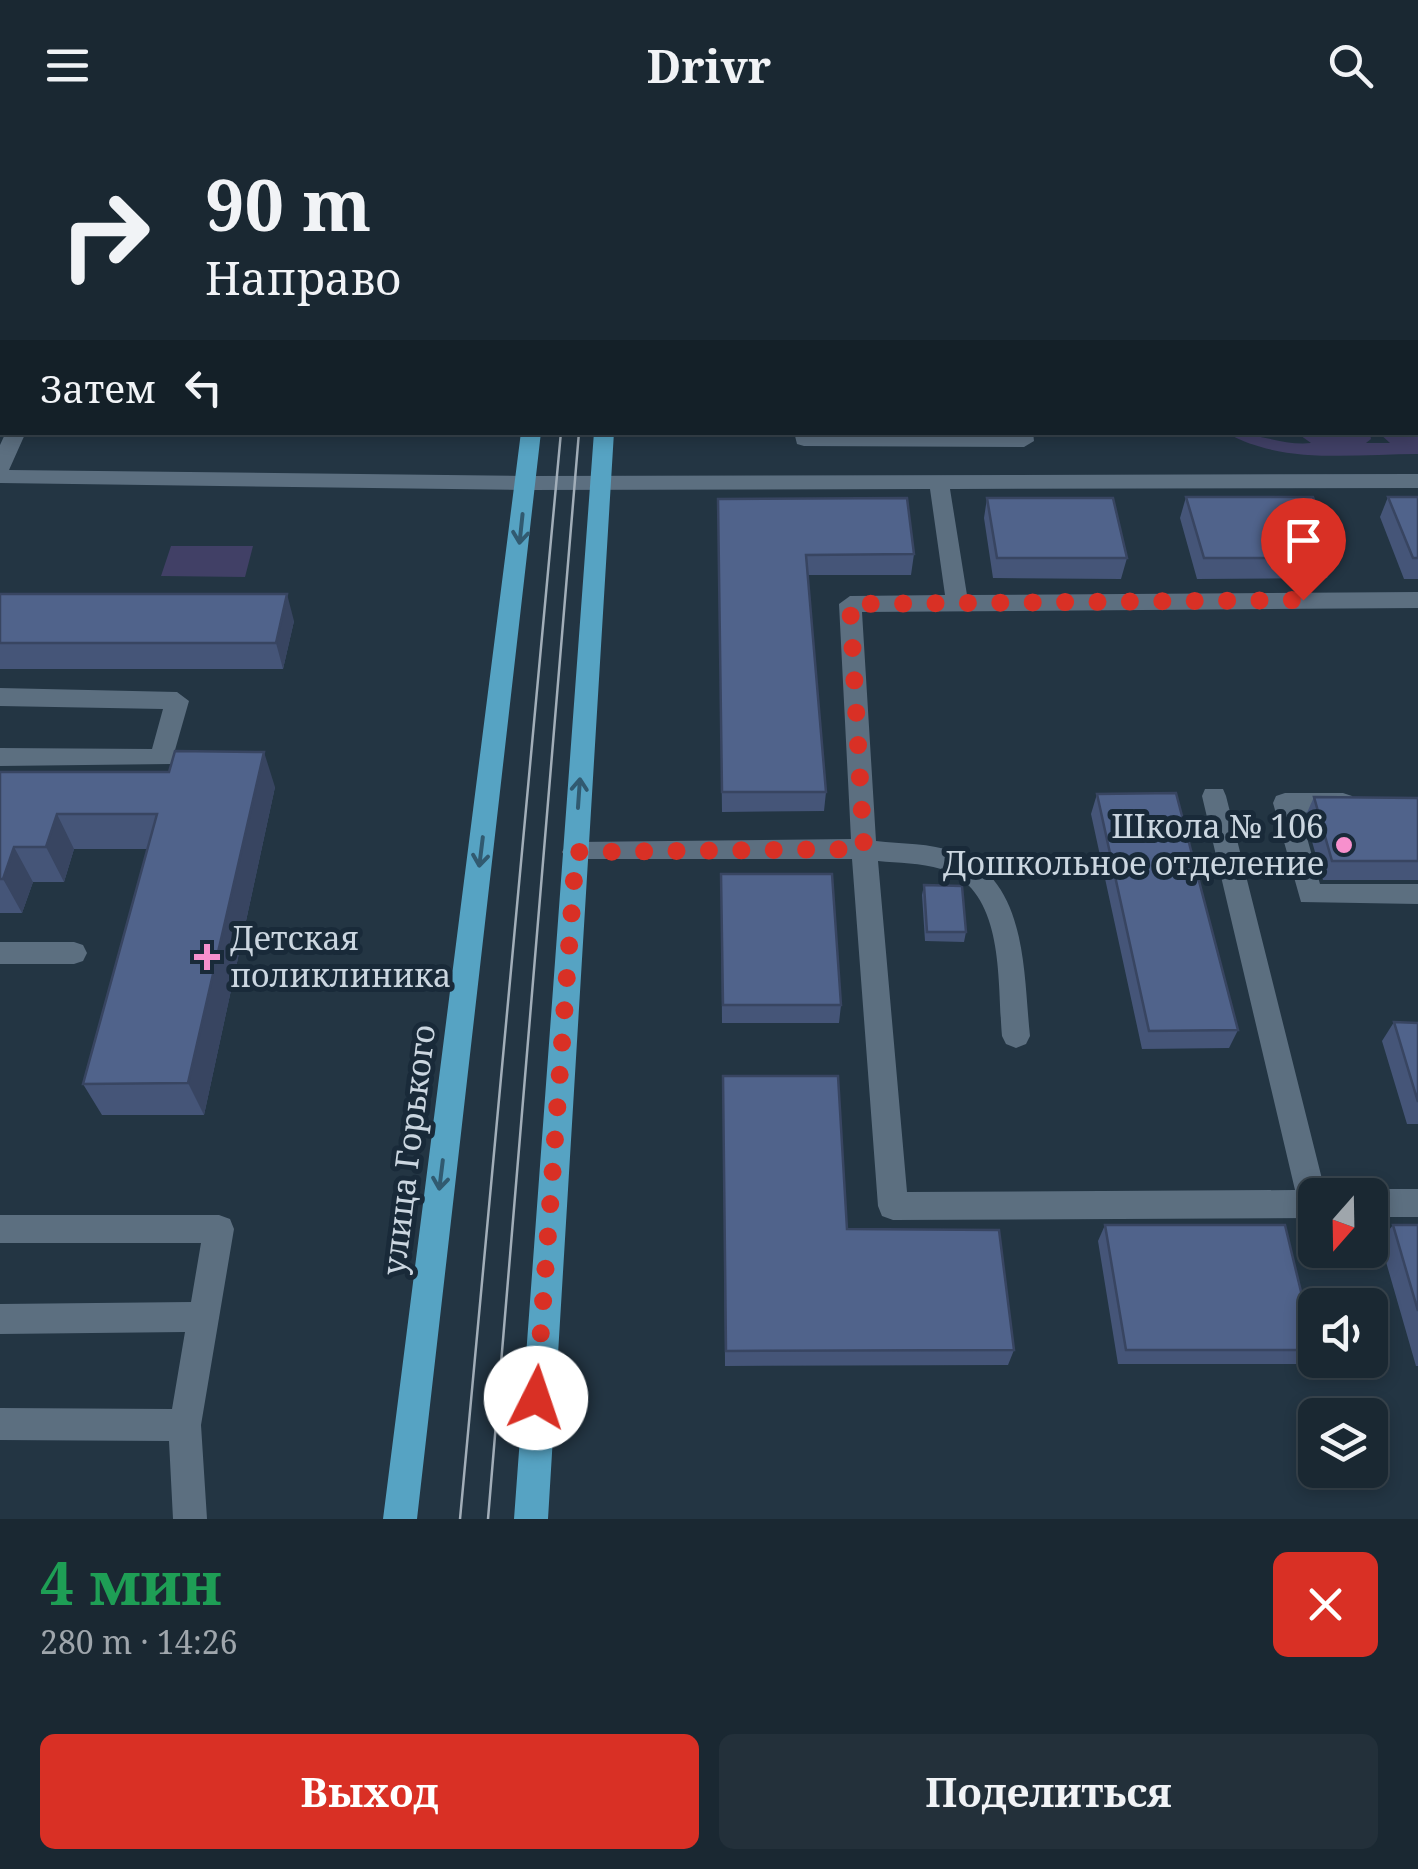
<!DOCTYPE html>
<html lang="ru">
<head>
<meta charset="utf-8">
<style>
  body { margin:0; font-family:"Noto Serif",serif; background:#23303a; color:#f1f3f6; height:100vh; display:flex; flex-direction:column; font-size:38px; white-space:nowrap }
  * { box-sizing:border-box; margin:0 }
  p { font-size:32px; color:#9fa6ac }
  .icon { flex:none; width:55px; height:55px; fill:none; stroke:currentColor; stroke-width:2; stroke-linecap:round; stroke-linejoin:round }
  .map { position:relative; height:1389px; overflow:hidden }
  .side { display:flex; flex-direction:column; background:#1a2832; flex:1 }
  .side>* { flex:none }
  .top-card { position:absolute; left:0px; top:0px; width:1420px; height:305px; box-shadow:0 5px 15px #0003,0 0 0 2px #38444d; background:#1a2832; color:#f1f3f6; overflow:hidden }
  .needle { width:65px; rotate:200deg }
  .tools { position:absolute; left:1298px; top:1048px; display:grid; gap:20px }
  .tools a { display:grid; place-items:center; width:90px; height:90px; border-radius:15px; background:#1a2832; box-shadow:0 5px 15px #0003,0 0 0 2px #38444d; font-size:50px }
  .pin { position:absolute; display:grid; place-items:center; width:85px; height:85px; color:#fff; margin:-102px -42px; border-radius:50% 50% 50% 0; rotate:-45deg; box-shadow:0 0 10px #0007 }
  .pin .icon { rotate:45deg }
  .me { position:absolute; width:110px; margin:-55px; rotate:4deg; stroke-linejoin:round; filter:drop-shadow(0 0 8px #0008) }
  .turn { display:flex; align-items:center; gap:35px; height:210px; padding:0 40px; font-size:45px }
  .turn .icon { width:130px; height:130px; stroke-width:2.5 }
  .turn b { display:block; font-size:70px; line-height:85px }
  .then { display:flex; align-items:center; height:95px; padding:0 40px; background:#0003; gap:20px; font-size:38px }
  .round { display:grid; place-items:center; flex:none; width:105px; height:105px; border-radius:15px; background:#23303a }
  .headline { display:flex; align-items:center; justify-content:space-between; height:170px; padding:0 40px }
  h1 { font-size:60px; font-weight:700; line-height:75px; color:#1e9e55 }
  .action { display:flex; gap:20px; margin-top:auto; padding:20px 40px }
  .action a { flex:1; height:115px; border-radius:15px; background:#d93025; color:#fff; font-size:40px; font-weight:700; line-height:115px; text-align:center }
  .action a+a { background:#23303a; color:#f1f3f6 }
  header { display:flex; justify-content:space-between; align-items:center; height:130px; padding:0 40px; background:#1a2832; font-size:45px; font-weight:700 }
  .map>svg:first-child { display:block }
</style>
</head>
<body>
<header><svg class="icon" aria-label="menu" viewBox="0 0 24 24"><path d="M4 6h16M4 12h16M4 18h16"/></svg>Drivr<svg class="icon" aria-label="search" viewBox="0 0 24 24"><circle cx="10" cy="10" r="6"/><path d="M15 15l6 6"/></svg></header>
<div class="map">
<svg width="1418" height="1389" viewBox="0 0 1418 1389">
  <rect width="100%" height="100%" fill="#233543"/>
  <path fill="#414066" d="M1418,235v89c-62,0 -135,11 -191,-21 29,-1 56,13 84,10l-14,-10h73l1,6 -5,4h24l-11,-10 39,-1z
    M171,416h82l-8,31 -84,-1z"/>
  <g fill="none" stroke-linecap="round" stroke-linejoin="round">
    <path fill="#5c6f80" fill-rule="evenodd" d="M806,0h16v2h-16z
      M960,0h16v2h-16z
      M1295,0h16l1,2h-16z
      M0,127h2v10h-2z
      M6,302h20l-17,38 516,6 893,-2v14l-468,1 17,106 451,-3v16l-556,4 14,229c25,3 55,2 78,11 74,27 69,119 76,184l-4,8 -10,4 -10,-4 -4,-8c-5,-54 4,-147 -61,-167 -20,-6 -43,-6 -63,-8l29,331 388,-2 -93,-394 3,-7h18l3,7 100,399h-11v23l-422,2 -11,-4 -4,-10 -26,-347h-286l-4,-7 4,-7 9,-3 276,-3 -12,-235 11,-8 95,-1 -15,-106 -405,1 -525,-7v-38z
      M794,302h239l1,9 -10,6 -220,-1 -7,-2z
      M0,558l177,4 12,9 -18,63 -171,2v-18l152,1 11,-40 -163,-3z
      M1285,663h58l9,3 3,7 -3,7 -52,3 20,71h98v20l-117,-2 -28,-99 3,-7z
      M0,812h74l9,3 4,8 -4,8 -9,3h-74z
      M1370,1059h48v28h-48v-22h-11z
      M0,1085h219l11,4 4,10 -33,196 6,94h-34l-4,-78 -169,-1v-32l172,1 13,-77 -185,2v-30l191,-2 10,-59h-201z"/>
    <path fill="#56a3c3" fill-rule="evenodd" d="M554,0h16v2h-16z
      M620,0h16v2h-16z
      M521,302h20l-124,1087h-34z
      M594,302h20l-66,1087h-34z"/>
    <path stroke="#a2aeb9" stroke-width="2.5" d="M460,1389l101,-1087
      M488,1389l91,-1087"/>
  </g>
  <path fill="#455578" d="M1345,0h71l2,3v114v-115h-72z
    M0,55h2v65h-2z
    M0,217h2v77h-2z
    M1186,367l149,61 -8,20 -130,1 -17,-61z
    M1388,367h30v82h-14l-24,-62z
    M987,368l140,60 -6,21 -128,-1 -9,-60z
    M718,369l196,55 -3,21h-103l18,217 -2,19 -102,1z
    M0,464l294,27 -11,48h-283z
    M0,642l275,15 -71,328h-102l-19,-31 65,-235h-74l-10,33h-31l-11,31h-22z
    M1097,664l141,236 -9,18 -87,1 -51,-235z
    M1314,667l104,1v82h-95l-18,-63z
    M721,744l120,131 -2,18h-117z
    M924,755l42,47 -2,10 -39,-1 -3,-46z
    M1394,892l24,1v101h-11l-25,-83z
    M723,946l124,153 167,121 -6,15 -283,1z
    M1105,1095l210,125v1l-11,13h-186l-20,-123z
    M1393,1095h25v141h-2l-36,-125z"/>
  <path fill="#384561" d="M118,0h27l-1,2h-27z
    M287,464l7,27 -11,48 -7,-26z
    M264,622l11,35 -71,328 -16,-32z
    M57,684l17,35 -10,33 -18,-35z
    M14,717l19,35 -11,31 -19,-34z"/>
  <path fill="#50638b" stroke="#384561" stroke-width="2.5" d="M56,0h62l-1,2h-62z
    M372,0h60v2h-61z
    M725,0h66v2h-66z
    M998,0h87l1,2h-88z
    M1153,0h141l1,2h-141z
    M1360,0h56l2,3v94v-95h-56z
    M0,55h2v38h-2z
    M0,217h2v48h-2z
    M1186,367h127l22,61h-131z
    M1388,367h30v61h-5z
    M907,368l7,56 -108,1 20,237h-104l-4,-293z
    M987,368h126l14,60h-130z
    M0,464h287l-11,49h-276z
    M175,621l89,1 -76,331 -105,1 74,-270h-100l-11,33h-32l-11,32h-3v-107h169z
    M1176,663l62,237 -89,1 -52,-237z
    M1314,667l104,1v63h-86z
    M721,744h111l9,131h-118z
    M924,755l38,1 4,46h-39z
    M1394,892l24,1v79z
    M723,946h115l9,153 152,1 15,120 -288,1z
    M1105,1095h180l30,125h-189z
    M1393,1095h25v86z"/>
  <defs><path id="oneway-shaft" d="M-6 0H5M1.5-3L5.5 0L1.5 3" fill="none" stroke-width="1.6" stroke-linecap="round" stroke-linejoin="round" transform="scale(2.5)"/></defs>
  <g stroke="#315a70">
    <use href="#oneway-shaft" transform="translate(521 399) rotate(96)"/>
    <use href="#oneway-shaft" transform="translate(579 663) rotate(-86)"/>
    <use href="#oneway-shaft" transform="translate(481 722) rotate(97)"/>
    <use href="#oneway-shaft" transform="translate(441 1045) rotate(97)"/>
  </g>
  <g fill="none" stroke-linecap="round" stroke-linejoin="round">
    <path stroke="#d93025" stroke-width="18" stroke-dasharray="0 32.4" d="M536,1268l40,-546 288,-3 -14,-245 453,-4"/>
  </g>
  <g fill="#f790cd" stroke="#192a39" stroke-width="4">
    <circle cx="1344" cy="715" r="10"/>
    <path d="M202 812h10v10h10v10h-10v10h-10v-10h-10v-10h10z"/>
  </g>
  <g text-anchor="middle" stroke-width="10" stroke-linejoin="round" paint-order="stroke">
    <g font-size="32" fill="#cbd6e0" stroke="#192a39" text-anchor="end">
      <text x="1324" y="708">Школа № 106<tspan x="1324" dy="37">Дошкольное отделение</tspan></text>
      <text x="230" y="820" text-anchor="start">Детская<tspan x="230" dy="37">поликлиника</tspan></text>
    </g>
    <g font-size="32" fill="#cbd6e0" stroke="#192a39">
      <text transform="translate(409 1020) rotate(-83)" y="11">улица Горького</text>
    </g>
  </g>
</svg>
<div class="tools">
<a><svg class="needle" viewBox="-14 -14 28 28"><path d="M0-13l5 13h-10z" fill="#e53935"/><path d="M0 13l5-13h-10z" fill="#9fa6ac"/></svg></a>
<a><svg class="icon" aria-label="sound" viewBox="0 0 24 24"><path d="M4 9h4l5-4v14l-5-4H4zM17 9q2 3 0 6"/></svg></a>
<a><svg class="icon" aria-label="layers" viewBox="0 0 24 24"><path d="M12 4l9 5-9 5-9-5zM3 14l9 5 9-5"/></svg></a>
</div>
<div class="pin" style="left:1303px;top:470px;background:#d93025"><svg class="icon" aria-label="arrive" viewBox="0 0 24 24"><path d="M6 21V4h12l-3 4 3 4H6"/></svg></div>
<svg class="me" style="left:536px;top:1268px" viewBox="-20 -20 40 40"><circle r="19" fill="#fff"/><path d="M0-13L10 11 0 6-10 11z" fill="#d93025"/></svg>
<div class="top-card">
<div class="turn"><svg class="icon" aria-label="right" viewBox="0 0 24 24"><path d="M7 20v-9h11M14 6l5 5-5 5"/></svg><div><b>90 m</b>Направо</div></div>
<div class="then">Затем<svg class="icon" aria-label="left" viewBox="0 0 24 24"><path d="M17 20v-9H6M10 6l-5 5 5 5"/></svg></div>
</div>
</div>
<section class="side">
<div class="headline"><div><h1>4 мин</h1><p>280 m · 14:26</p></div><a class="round" style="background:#d93025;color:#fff"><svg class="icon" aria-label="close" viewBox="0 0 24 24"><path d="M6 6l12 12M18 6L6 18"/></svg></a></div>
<div class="action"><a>Выход</a><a>Поделиться</a></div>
</section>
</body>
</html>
